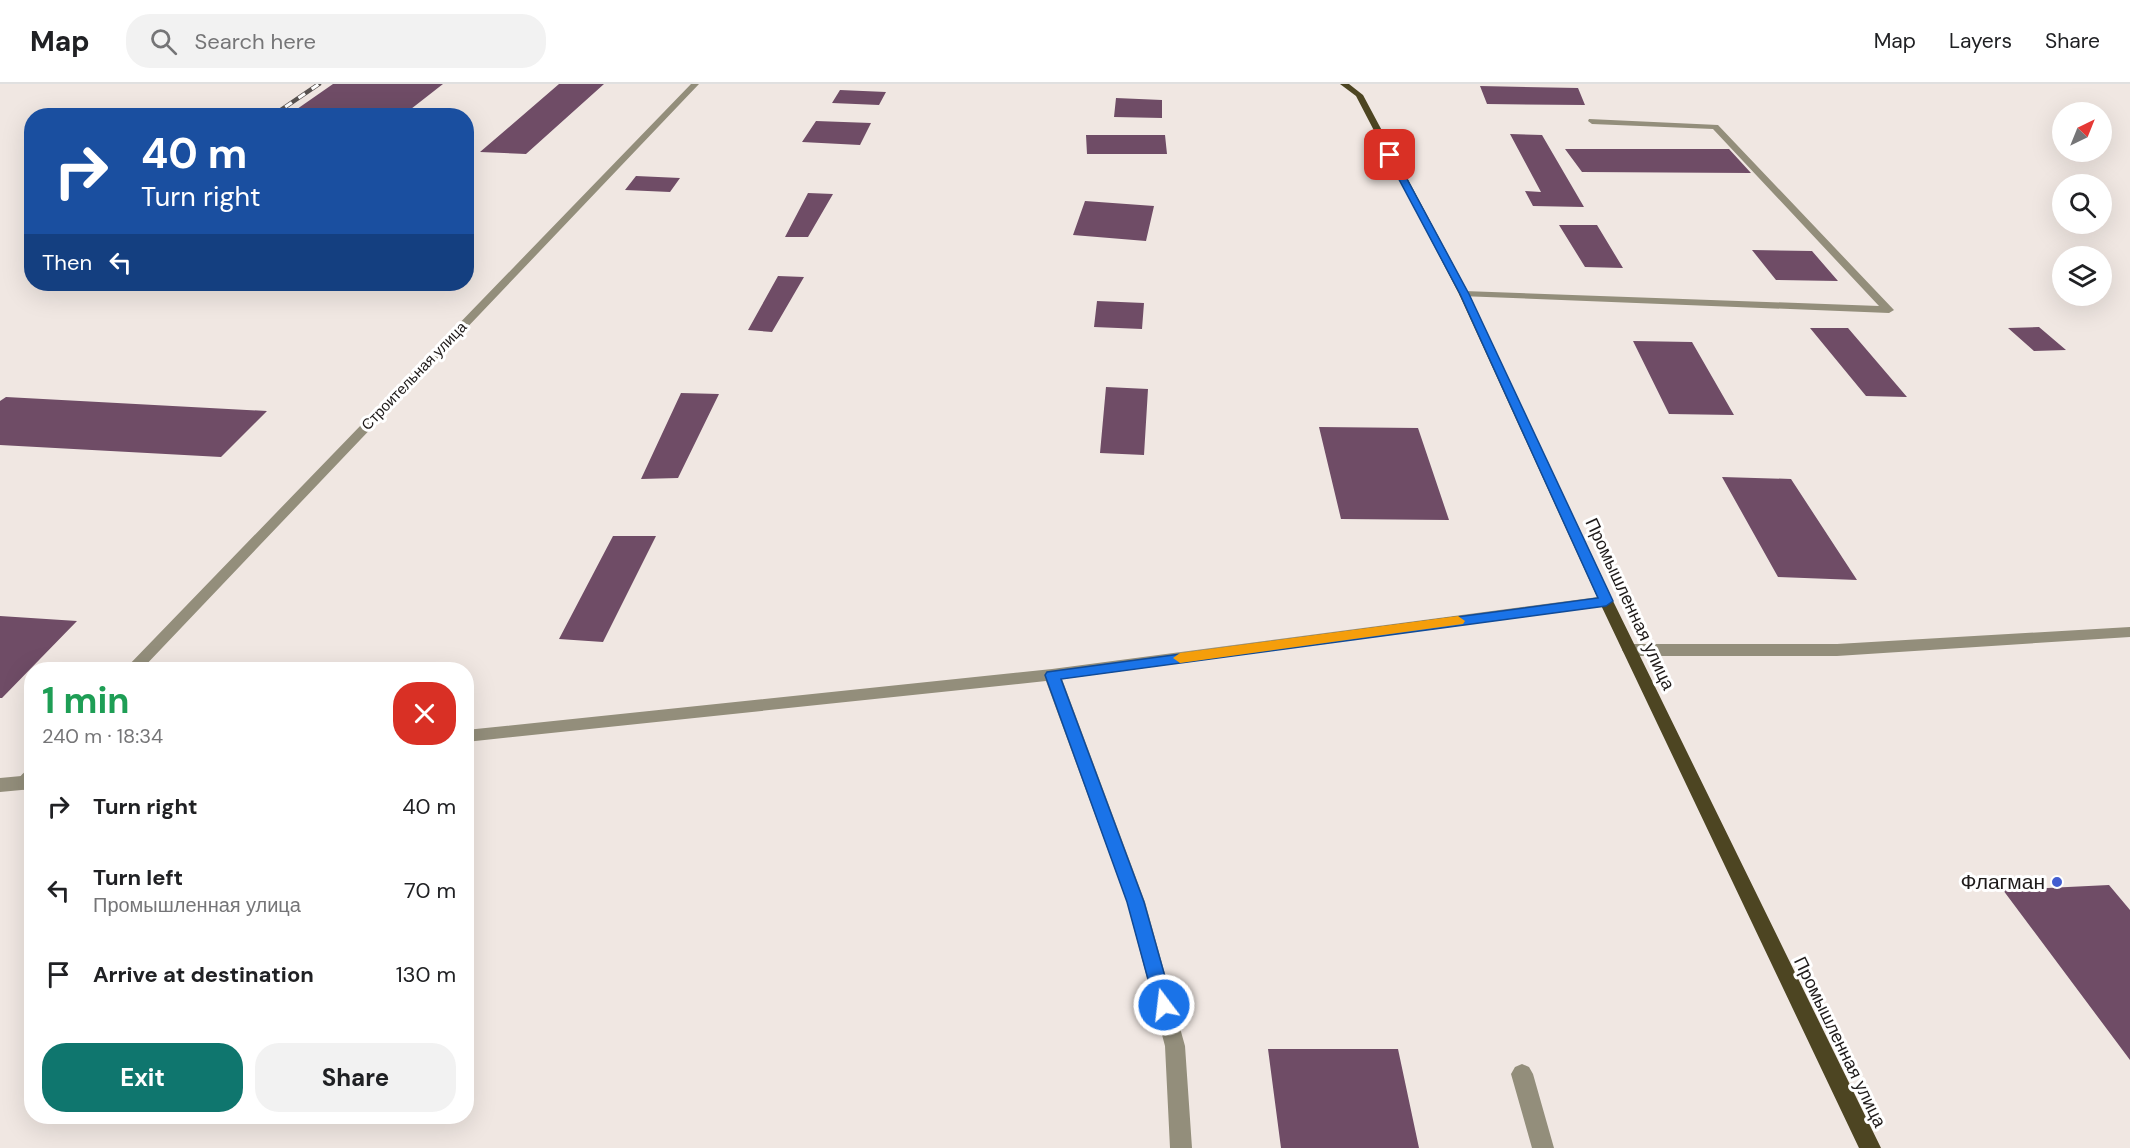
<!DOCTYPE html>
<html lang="en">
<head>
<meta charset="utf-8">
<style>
  body { margin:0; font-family:"DM Sans",sans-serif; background:#f2f2f2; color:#202124; height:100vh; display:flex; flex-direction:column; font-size:22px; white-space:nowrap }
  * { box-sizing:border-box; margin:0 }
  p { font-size:20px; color:#757577 }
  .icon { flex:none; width:33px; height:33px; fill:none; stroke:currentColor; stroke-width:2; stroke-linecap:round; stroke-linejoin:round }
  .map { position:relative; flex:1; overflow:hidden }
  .details { position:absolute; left:24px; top:578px; width:450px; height:462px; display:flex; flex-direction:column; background:#fff; border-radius:24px; box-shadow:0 6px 24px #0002 }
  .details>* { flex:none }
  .banner { position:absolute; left:24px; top:24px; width:450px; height:183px; border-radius:24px; box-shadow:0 6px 24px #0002; background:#1a4fa0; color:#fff; overflow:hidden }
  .needle { width:39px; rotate:43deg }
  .buttons { position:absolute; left:2052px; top:18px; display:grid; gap:12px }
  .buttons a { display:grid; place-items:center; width:60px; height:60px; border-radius:50%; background:#fff; box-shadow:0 6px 24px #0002; font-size:30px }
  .pin { position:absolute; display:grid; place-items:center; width:51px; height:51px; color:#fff; margin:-26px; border-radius:12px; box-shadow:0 3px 9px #0006 }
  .me { position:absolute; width:66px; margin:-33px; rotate:345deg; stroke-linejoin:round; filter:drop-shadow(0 0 4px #0008) }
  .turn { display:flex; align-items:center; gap:21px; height:126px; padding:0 18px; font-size:27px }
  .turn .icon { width:78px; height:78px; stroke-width:2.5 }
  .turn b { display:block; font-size:42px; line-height:51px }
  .then { display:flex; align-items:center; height:57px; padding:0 18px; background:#0003; gap:12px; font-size:22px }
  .round { display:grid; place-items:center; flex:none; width:63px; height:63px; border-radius:24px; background:#f2f2f2 }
  .head { display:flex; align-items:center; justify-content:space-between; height:102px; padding:0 18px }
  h1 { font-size:36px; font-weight:700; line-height:45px; color:#1e9e55 }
  .cta { display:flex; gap:12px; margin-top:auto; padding:12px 18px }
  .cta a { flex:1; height:69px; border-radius:24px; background:#0f766e; color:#fff; font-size:24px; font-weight:700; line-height:69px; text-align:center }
  .cta a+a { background:#f2f2f2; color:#202124 }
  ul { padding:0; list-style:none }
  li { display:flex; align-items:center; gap:18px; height:84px; padding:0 18px }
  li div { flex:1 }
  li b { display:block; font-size:22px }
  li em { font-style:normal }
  header { display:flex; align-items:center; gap:36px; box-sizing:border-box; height:84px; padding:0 30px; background:#fff; border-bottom:2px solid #e0e0e0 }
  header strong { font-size:28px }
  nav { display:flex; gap:33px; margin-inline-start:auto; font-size:21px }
  .search { width:420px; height:54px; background:#f2f2f2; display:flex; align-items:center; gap:15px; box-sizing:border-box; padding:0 21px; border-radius:24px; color:#757577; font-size:22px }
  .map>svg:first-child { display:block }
</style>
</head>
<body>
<header>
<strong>Map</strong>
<div class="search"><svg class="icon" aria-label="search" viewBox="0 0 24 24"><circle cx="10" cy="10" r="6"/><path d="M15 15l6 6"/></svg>Search here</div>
<nav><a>Map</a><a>Layers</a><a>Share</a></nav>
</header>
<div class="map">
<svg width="2130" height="1064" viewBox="0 0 2130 1064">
  <rect width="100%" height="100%" fill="#f0e7e2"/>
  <path fill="#6f4c66" d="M333,0h110l-41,32h-115z
    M559,0h45l-78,70 -46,-2z
    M1480,2l98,2 7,17 -98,-1z
    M840,6l46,2 -7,13 -47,-2z
    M1116,14l46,2v18l-48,-1z
    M816,37l55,2 -11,22 -58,-3z
    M1510,50l32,1 42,72 -51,-1 -8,-15 16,1z
    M1086,51h79l2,19h-80z
    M1565,65h164l22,24 -169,-1z
    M636,92l44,2 -10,14 -45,-2z
    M808,109l25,1 -25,43h-23z
    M1085,117l69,5 -8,35 -73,-6z
    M1559,141h38l26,43 -38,-1z
    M1752,166l60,1 26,30 -62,-1z
    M778,192l26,1 -32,55 -24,-2z
    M1097,217l47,2 -2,26 -48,-2z
    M2039,243l27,23 -32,1 -26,-23z
    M1810,244h38l59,69 -41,-1z
    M1633,257l59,1 42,73 -65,-1z
    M1106,303l42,2 -4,66 -44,-2z
    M681,309l38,1 -41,84 -37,1z
    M6,313l261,14 -46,46 -221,-12v-44z
    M1319,343l99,1 31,92 -108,-1z
    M1722,393l69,2 66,101 -79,-3z
    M613,452h43l-53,106 -44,-3z
    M0,532l77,5 -75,77h-2z
    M2109,801l21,25v150l-127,-170z
    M1268,965h130l21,99h-138z"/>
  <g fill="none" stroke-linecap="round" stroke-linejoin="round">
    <path fill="#938e7b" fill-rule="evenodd" d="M1589,35l129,6 176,185 -5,3 -429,-17 -1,-2 5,-3 415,15 -166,-177 -121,-5 -4,-3z
      M1606,512l5,1 2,4 -2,4 -549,74 83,223 40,144 7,102h-22l-5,-102 -38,-144 -81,-221 -580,61v-12l586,-61z
      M2130,543v10l-293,19h-207l-5,-2 -3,-4 3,-4 5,-2h207z
      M32,691v14l-32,3v-14z
      M1522,980l7,3 4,7 21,74h-22l-21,-74 4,-7z"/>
    <path fill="#938e7b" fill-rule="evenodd" d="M691,0h8l-557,585h-17z
      M32,684v19l-7,3 -6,-2 -3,-5c4,-7 8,-12 16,-15z"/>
    <path fill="#4d4522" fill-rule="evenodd" d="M1340,0h9l14,11 106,199 144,307 268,547h-22l-260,-547 -140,-307 -103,-198z"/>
    <defs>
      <path id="rail" d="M272,32l47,-32"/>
    </defs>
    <use href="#rail" stroke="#585250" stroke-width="4.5"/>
    <use href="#rail" stroke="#fff" stroke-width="3" stroke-dasharray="8" stroke-linecap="butt"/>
  </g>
  <path fill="#1a73e8" stroke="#114b97" stroke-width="1.5" d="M1390,69l4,2 75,139 144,307 -7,5 -545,73 83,223 29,103 -3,6 -6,3 -7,-3 -2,-6 -28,-103 -82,-227 2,-3 551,-74 -138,-304 -74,-139z"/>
  <path fill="#f59e0b" d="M1458,532l7,5 -2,3 -283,39 -7,-5 7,-5z"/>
  <circle fill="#425dd0" stroke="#fff" stroke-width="2" cx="2057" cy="798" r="6"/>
  <g text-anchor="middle" stroke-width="6" stroke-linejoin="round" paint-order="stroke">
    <g font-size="15" fill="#1f1b1a" stroke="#fff">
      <text transform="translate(414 292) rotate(-46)" y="5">Строительная улица</text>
    </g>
    <g font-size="18" fill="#1f1b1a" stroke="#fff">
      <text transform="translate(1630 520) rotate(65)" y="6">Промышленная улица</text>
      <text transform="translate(1840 958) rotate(64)" y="6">Промышленная улица</text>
    </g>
    <g font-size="21" fill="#1f1b1a" stroke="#fff" text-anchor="end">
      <text x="2045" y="805">Флагман</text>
    </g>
  </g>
</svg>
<div class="buttons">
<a><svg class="needle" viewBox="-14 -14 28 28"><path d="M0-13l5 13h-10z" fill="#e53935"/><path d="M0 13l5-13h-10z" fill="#757577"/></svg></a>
<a><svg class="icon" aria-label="search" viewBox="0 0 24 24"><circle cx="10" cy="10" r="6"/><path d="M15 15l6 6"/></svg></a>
<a><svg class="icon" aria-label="layers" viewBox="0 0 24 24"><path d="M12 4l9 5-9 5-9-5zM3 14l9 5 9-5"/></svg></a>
</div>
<div class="pin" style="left:1390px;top:71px;background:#d93025"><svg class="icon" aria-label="arrive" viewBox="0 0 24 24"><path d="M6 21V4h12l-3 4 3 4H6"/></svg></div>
<svg class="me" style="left:1164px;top:921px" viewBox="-20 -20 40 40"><circle r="17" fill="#1a73e8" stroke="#fff" stroke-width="3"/><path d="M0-11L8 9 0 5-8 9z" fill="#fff"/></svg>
<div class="banner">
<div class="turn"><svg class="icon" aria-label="right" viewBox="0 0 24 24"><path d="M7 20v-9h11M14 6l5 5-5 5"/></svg><div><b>40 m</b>Turn right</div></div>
<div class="then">Then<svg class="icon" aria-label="left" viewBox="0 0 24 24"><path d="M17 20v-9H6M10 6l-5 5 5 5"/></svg></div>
</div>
<section class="details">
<div class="head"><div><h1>1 min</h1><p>240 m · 18:34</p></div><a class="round" style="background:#d93025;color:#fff"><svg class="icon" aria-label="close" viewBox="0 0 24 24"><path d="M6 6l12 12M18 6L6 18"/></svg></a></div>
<ul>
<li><svg class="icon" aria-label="right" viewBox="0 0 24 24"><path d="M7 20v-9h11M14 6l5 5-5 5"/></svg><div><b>Turn right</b></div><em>40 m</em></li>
<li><svg class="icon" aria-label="left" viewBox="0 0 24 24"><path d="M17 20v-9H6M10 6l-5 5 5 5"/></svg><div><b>Turn left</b><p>Промышленная улица</p></div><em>70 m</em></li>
<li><svg class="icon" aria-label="arrive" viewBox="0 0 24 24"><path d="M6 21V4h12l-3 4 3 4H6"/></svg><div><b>Arrive at destination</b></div><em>130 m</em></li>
</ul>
<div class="cta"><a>Exit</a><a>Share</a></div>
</section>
</div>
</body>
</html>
